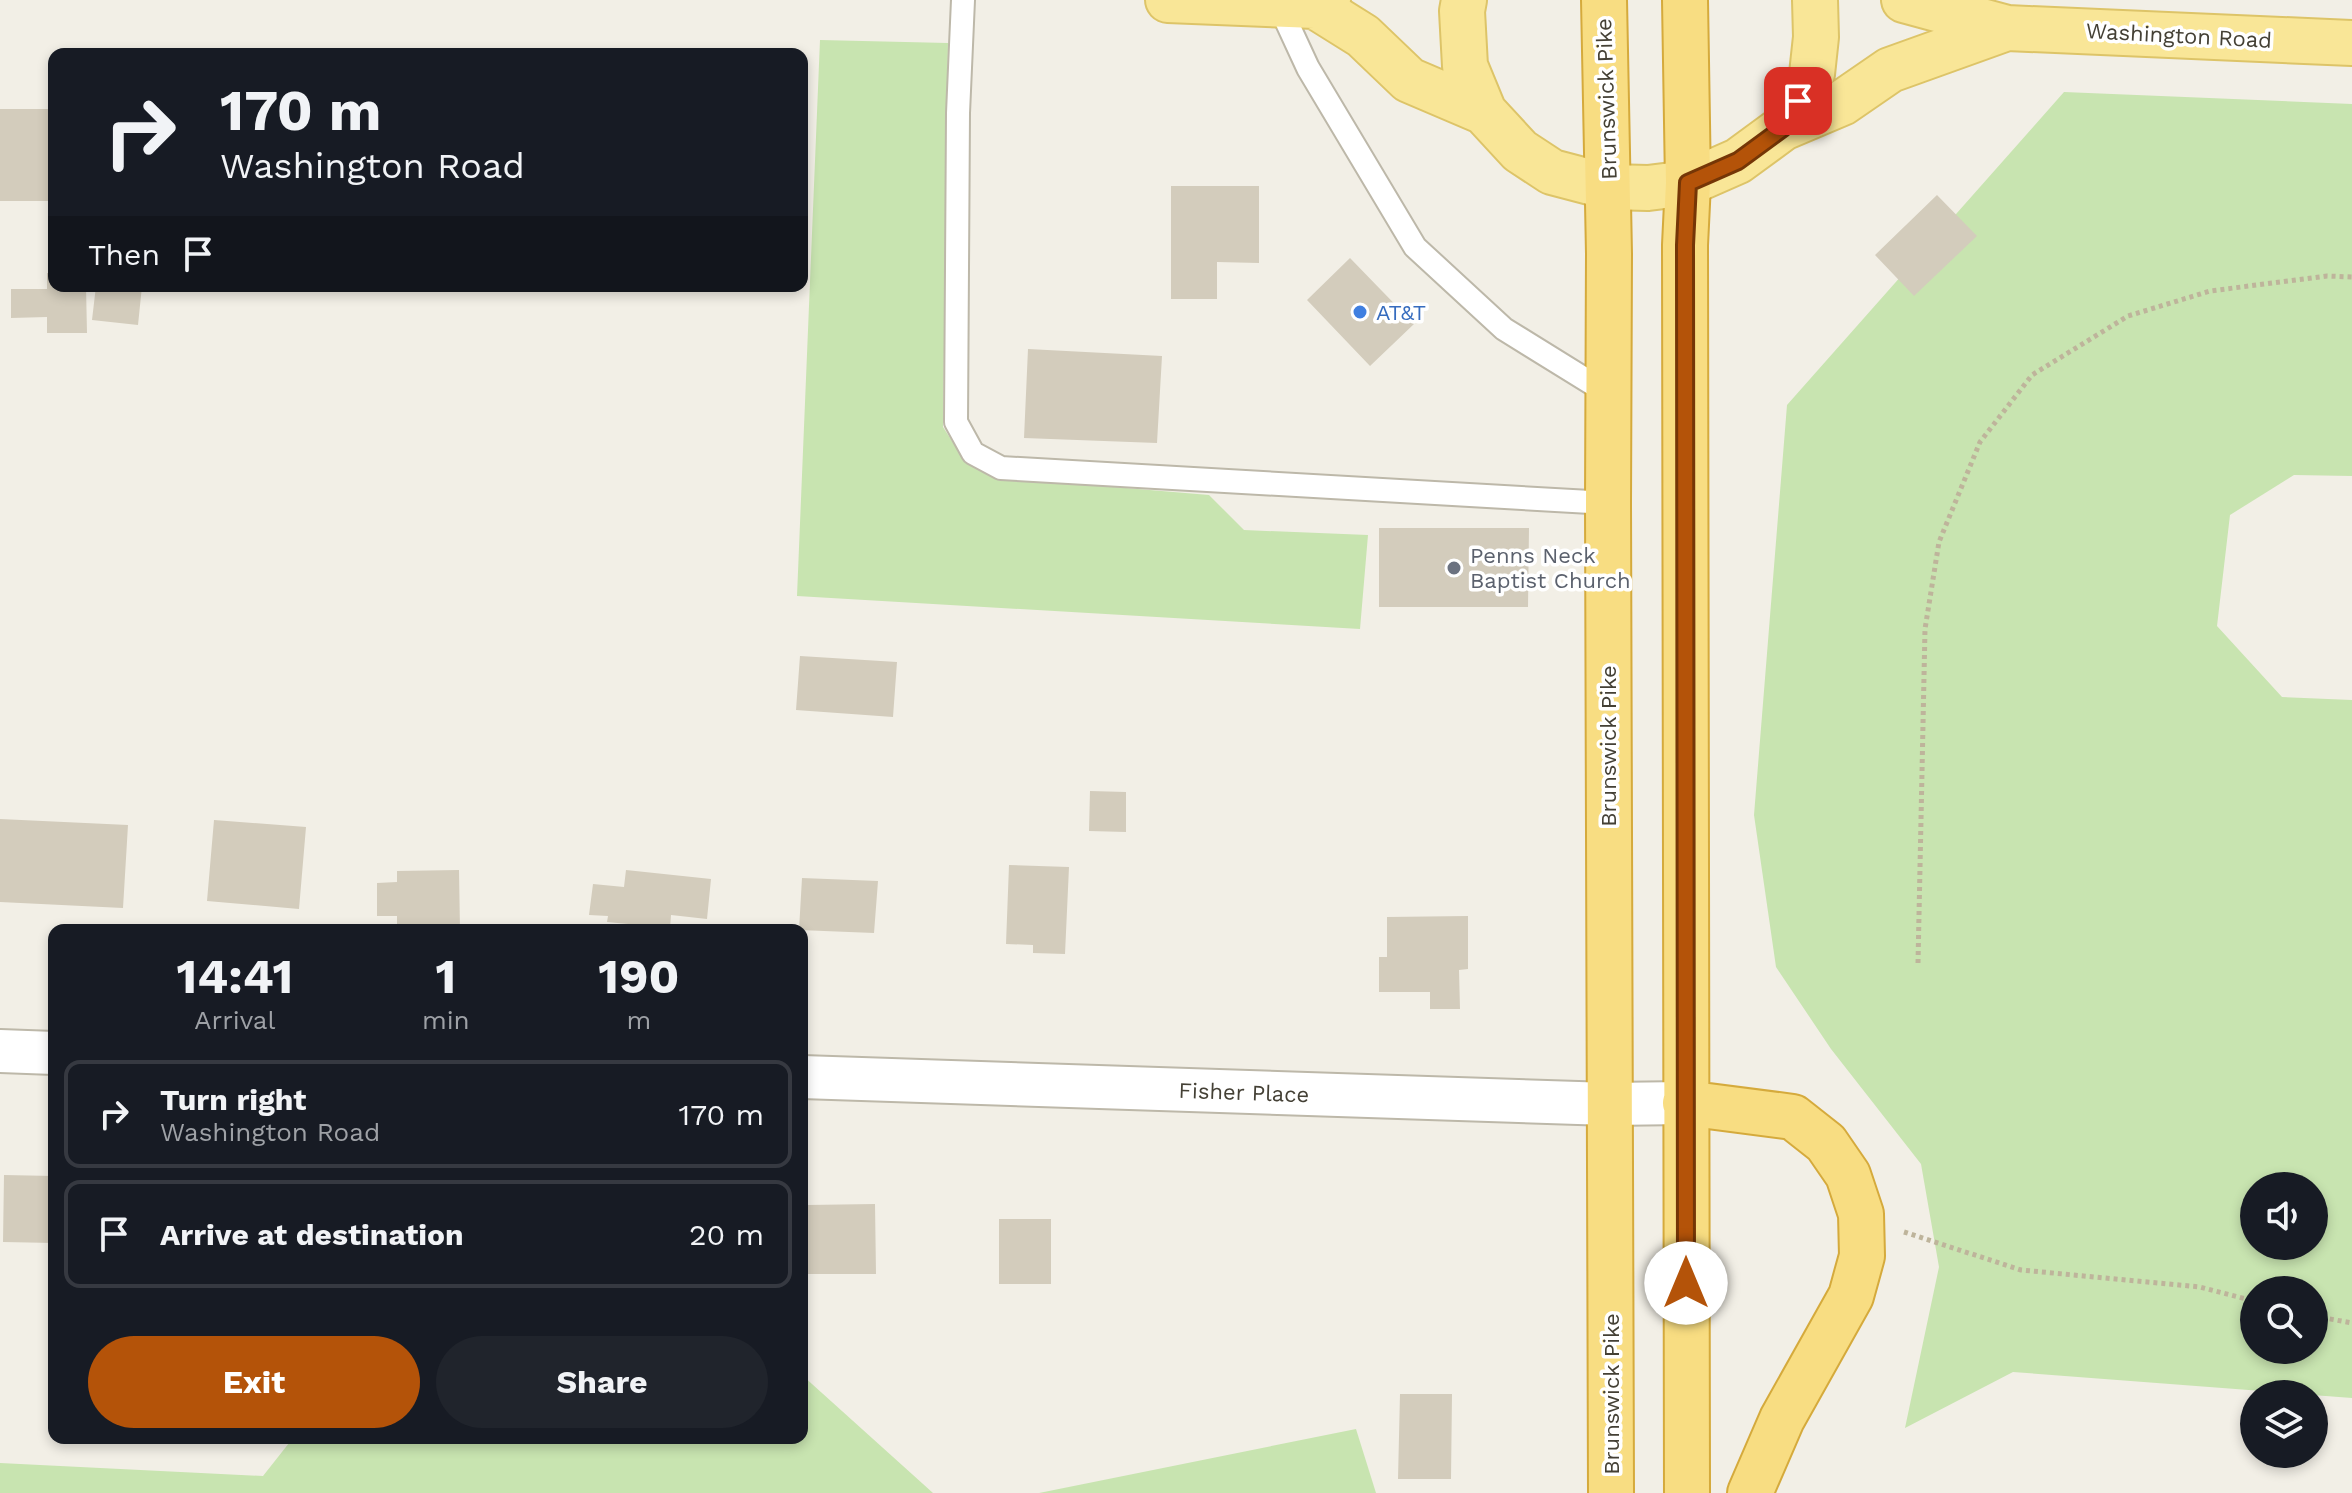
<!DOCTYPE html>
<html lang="en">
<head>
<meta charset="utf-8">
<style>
  body { margin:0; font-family:"Work Sans",sans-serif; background:#20242c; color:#f1f3f6; height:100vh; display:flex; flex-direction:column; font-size:30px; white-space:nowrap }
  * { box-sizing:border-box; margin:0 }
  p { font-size:26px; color:#9ea1a6 }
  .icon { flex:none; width:44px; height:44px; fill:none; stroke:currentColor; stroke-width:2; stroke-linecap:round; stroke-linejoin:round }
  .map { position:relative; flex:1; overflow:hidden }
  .panel { position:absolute; left:48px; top:924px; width:760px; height:520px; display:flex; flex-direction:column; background:#171b24; border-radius:16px; box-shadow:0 4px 12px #0003 }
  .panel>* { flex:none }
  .top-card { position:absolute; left:48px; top:48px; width:760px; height:244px; border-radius:16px; box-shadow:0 4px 12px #0003; background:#171b24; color:#f1f3f6; overflow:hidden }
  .controls { position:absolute; left:2240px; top:1172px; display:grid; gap:16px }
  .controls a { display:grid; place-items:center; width:88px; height:88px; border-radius:50%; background:#171b24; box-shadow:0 4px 12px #0003; font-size:40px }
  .pin { position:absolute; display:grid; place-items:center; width:68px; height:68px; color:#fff; margin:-34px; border-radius:16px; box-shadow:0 4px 12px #0006 }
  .me { position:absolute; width:88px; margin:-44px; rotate:0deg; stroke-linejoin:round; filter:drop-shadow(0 0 6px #0008) }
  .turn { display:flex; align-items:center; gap:28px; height:168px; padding:0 40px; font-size:36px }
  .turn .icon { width:104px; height:104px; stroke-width:2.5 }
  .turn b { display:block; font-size:56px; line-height:68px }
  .then { display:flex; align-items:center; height:76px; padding:0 40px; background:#0003; gap:16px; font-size:30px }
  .eta { display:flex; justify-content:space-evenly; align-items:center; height:136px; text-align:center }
  .eta b { font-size:48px; font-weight:700; line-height:56px }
  .button { display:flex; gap:16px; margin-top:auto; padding:16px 40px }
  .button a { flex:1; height:92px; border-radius:48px; background:#b45309; color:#fff; font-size:32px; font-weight:700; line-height:92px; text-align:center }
  .button a+a { background:#20242c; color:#f1f3f6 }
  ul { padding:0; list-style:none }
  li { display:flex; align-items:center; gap:24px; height:108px; margin:0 16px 12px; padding:0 24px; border:4px solid #363941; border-radius:16px }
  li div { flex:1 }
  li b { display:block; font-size:30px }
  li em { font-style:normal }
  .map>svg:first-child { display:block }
</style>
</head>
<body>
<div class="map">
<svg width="2352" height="1493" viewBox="0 0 2352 1493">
  <rect width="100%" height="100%" fill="#f2efe6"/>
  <path fill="#c8e4b0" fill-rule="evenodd" d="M820,40l128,3 -5,384 18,28 35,22 213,18 35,35 124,5 -8,94 -563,-33z
    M2064,92l288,12v372l-58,-1 -64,40 -13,111 65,71 70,3v698l-339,-26 -108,56 34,-161 -18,-103 -90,-115 -55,-82 -22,-152 33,-410zM2254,1186h60v60h-60zM2254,1290h60v60h-60z
    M802,1375l131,118h-933v-30l263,13 30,-38h509z
    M1356,1429l20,64h-337z"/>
  <path fill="#d3ccbc" d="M0,109h54v92h-54z
    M1171,186h88v77l-42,-1v37h-46z
    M1937,195l40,41 -63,60 -39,-41z
    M1350,258l64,66 -44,42 -63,-66z
    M47,273h7v13h32l1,47h-40v-16l-36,1v-29h36z
    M96,286h46l-4,39 -46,-5z
    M1028,349l134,7 -5,87 -133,-5z
    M1379,528h150l-1,79h-149z
    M800,656l97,6 -4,55 -97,-7z
    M1090,791l36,1v40l-37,-1z
    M0,819l128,6 -5,83 -123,-6z
    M214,820l92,7 -7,82 -92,-8z
    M1009,865l60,2 -4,87 -32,-1v-8l-27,-1z
    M459,870l1,60h-63v-14h-20v-33l20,-1v-11z
    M626,870l85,9 -4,40 -36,-4 -1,13 -63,-6 1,-6 -19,-1 4,-31 31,3z
    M802,878l76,3 -4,52 -75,-3z
    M1468,916v53l-9,1 1,39h-30v-17h-51v-35h8v-40z
    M4,1175l50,1v67l-51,-1z
    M875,1204l1,70h-69v-69z
    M999,1219h52v65h-52z
    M52,1333h2v20h-4z
    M1400,1394h52l-1,85h-53z"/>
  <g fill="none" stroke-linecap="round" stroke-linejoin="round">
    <defs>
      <path id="service" d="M963,0l-5,113 -2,309 17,31 28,15 607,35
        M1277,1l31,67 107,179 89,82 105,65"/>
      <path id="minor" d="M0,1051l54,2
        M802,1077l807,27 76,-1"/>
      <path id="primary" d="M1168,0l147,6 13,-6
        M1464,0l-2,11 3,55 19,46 36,39 32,21 57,15 39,1 40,-5 50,-22 45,-33 59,-25 48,-33 117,-42
        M1904,0l103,28 345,15
        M1315,6l48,30 46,44 75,32
        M1783,128l29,-54 4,-37 -1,-37"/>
      <path id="trunk" d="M1604,0l5,254 -1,249 3,990
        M1685,0l3,183 -3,62 2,1248
        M1685,1103l108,14 33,26 22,32 13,39 1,42 -11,40 -69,123 -32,74"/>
    </defs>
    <use href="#service" stroke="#bdb8a9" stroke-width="26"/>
    <use href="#minor" stroke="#bdb8a9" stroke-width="46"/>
    <use href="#primary" stroke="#ddc468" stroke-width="48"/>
    <use href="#trunk" stroke="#d5aa3c" stroke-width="48"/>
    <path stroke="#beb49b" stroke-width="5" stroke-dasharray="4 4" stroke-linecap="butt" d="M1918,963l7,-334 14,-87 41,-100 52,-67 96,-59 82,-25 117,-15 25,1
      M1904,1232l117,38 179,17 54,14
      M2314,1316l38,7"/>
    <use href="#service" stroke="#fff" stroke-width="22"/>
    <use href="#minor" stroke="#fff" stroke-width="42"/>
    <use href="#primary" stroke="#f9e697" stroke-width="44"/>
    <use href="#trunk" stroke="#f8dd82" stroke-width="44"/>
  </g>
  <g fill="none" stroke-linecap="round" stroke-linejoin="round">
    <defs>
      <path id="route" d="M1686,1283l-1,-1038 3,-62 50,-22 45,-33 15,-27"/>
    </defs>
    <use href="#route" stroke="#753606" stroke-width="20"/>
    <use href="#route" stroke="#b45309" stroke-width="14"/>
  </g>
  <circle fill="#3f7fe0" stroke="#fff" stroke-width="3" cx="1360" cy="312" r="8"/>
  <circle fill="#6b7280" stroke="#fff" stroke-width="3" cx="1454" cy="568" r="8"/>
  <g text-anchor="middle" stroke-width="7" stroke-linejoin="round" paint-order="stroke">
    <g font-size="22" fill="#444035" stroke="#fff">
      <text transform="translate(2179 35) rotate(3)" y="8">Washington Road</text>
      <text transform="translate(1606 99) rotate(-92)" y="8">Brunswick Pike</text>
      <text transform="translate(1608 746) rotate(-90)" y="8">Brunswick Pike</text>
      <text transform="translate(1244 1092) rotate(2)" y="8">Fisher Place</text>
      <text transform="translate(1611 1394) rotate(-90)" y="8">Brunswick Pike</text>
    </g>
    <g font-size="22" fill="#366cbe" stroke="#fff" text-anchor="start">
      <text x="1376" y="320">AT&amp;T</text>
    </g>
    <g font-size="22" fill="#5b616d" stroke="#fff" text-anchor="start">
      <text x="1470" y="563">Penns Neck<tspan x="1470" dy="25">Baptist Church</tspan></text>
    </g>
  </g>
</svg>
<div class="controls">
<a><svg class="icon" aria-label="sound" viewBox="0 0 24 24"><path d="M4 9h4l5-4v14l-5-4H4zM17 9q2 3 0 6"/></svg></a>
<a><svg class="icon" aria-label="search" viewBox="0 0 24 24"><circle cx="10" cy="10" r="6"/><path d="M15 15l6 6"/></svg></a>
<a><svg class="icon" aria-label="layers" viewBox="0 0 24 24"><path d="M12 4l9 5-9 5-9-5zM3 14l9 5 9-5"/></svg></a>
</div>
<div class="pin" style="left:1798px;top:101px;background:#d93025"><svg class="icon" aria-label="arrive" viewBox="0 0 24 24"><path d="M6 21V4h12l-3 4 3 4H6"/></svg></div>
<svg class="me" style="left:1686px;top:1283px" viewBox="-20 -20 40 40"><circle r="19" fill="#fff"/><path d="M0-13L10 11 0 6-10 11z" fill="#b45309"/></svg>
<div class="top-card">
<div class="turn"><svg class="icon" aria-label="right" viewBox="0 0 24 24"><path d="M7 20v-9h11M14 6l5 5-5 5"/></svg><div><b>170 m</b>Washington Road</div></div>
<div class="then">Then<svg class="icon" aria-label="arrive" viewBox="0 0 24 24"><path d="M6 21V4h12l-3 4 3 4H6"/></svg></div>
</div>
<section class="panel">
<div class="eta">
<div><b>14:41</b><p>Arrival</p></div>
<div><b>1</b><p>min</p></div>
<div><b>190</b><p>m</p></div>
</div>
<ul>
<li><svg class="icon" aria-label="right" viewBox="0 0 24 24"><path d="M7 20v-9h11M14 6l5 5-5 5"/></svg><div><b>Turn right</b><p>Washington Road</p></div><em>170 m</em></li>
<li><svg class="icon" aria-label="arrive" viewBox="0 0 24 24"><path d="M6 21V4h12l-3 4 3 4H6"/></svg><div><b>Arrive at destination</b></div><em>20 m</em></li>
</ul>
<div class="button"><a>Exit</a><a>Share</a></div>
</section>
</div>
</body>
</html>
